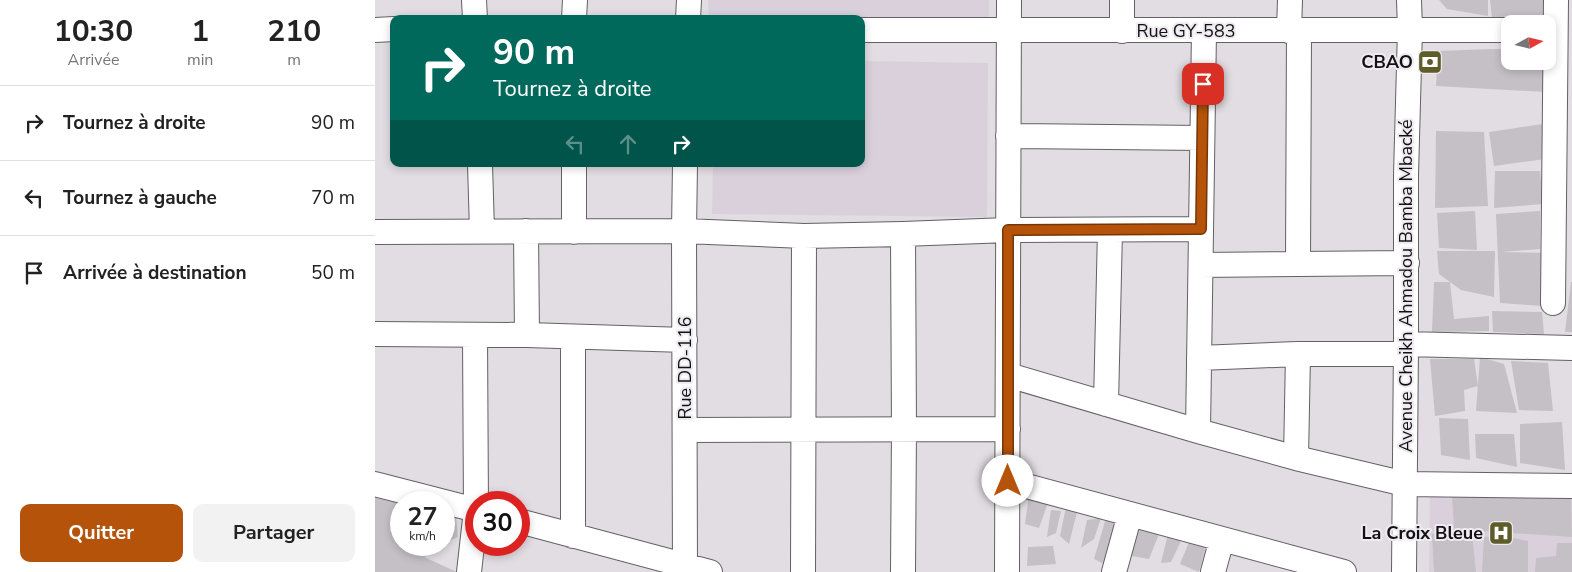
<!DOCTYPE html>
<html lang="fr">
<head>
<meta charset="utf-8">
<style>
  body { margin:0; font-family:"Nunito Sans",sans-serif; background:#f2f2f2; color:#222; height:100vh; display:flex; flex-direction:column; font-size:19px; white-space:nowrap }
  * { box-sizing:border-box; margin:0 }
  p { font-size:16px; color:#767676 }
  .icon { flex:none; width:28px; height:28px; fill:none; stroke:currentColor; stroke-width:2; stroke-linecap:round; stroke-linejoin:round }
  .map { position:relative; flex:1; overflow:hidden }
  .sheet { display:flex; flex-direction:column; background:#fff; width:375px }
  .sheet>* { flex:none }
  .top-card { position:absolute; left:15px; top:15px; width:475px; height:152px; border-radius:10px; box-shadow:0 2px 8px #0003; background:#00695c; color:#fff; overflow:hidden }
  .needle { width:32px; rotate:82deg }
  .controls { position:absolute; left:1126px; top:15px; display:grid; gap:10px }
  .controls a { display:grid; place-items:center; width:55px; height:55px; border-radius:10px; background:#fff; box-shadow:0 2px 8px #0003; font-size:25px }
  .speed { position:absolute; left:15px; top:491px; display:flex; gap:10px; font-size:25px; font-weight:700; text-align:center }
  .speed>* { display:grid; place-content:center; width:65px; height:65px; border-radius:50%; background:#fff; box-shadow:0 2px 8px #0003; line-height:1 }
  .speed small { font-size:12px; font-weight:400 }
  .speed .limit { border:8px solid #d22; background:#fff; color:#111 }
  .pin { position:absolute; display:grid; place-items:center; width:42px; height:42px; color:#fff; margin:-21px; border-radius:10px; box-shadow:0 2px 8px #0006 }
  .me { position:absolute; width:55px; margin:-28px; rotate:0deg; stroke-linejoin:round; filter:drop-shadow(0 0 4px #0008) }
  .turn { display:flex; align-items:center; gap:18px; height:105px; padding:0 20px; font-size:22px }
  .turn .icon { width:65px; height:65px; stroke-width:2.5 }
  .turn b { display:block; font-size:35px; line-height:42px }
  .lanes { display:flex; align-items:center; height:48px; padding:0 20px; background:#0003; justify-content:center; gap:25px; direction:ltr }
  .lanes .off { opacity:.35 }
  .eta { display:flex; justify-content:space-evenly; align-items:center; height:85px; text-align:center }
  .eta b { font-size:30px; font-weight:700; line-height:35px }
  .action { display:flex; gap:10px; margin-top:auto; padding:10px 20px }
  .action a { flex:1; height:58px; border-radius:10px; background:#b45309; color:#fff; font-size:20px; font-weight:700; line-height:58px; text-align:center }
  .action a+a { background:#f2f2f2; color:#222 }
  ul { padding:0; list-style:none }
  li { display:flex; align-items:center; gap:15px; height:75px; padding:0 20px; border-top:1px solid #e0e0e0 }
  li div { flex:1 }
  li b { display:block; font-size:19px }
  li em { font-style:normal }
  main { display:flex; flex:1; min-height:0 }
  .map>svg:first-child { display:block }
</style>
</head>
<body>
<main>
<section class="sheet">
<div class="eta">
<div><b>10:30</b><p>Arrivée</p></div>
<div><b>1</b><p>min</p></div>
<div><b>210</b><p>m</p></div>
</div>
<ul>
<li><svg class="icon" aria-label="right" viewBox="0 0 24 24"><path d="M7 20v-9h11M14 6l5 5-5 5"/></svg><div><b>Tournez à droite</b></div><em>90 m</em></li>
<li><svg class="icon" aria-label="left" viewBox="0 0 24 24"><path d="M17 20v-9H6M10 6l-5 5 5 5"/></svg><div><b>Tournez à gauche</b></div><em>70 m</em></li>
<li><svg class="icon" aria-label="arrive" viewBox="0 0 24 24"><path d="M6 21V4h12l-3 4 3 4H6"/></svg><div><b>Arrivée à destination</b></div><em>50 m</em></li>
</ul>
<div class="action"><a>Quitter</a><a>Partager</a></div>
</section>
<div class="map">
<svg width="1197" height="572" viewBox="0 0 1197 572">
  <rect width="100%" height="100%" fill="#e1dde2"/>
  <path fill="#d9d0dc" d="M333,0h281v20l-280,-1z
    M486,61l127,2 -1,154 -275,-3 1,-50h148z
    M1055,494l142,1v77h-143z"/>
  <path fill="#c4c0c6" d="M1064,0h49v16l-41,-7z
    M1115,0h59v16l-57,2z
    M1116,49h19v12h36l-1,31 -109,-6 2,-35z
    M1168,124l2,35 -51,7 -5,-34z
    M1061,131l48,1 4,74 -53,2z
    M1120,171h45l3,33 -49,4z
    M1100,211l2,39 -38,-2 -2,-35z
    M1165,211v38l-39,3 43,1v53l-44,-3 -4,-89z
    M1062,251h58l-1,46 -33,-7 -22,-16z
    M1059,282h16l4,37 35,-3v15l-57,1z
    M1196,282h1v50h-7z
    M1117,311l50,1 2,22 -51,-2z
    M1105,357l24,7 13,49 -41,-2z
    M1055,359h44l4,27 -14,4 1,21 -30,5z
    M1136,361l37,2 5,48 -34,-1z
    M1064,418l29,1 2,41 -29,-5z
    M1187,422l3,48 -45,-7v-39z
    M1100,434h39l3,33 -41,-9z
    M0,493l26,9v43h40l-17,12 33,15h-82z
    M654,495l20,5 -10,28 -14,-4z
    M1077,495l119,3 1,39 -118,-8z
    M691,507l11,5 -8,32 -9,-8z
    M676,510l10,1 -5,22 -9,4z
    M69,514l12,3 2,20 -14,6z
    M726,518l-7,21 -13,9 6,-28z
    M731,518l15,3 -11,46 -16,-8z
    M763,529l21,5 -10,25 -23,-4z
    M793,534l13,7 -10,21 -10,1z
    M1057,534h40l4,38h-42z
    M1128,536l25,5v31h-46l2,-35z
    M814,542l17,5 -7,25 -19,-8z
    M1182,543h15v29h-37l1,-14 20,-2z
    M678,546l3,18 -29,2 1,-19z"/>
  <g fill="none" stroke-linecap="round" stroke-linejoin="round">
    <defs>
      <path id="minor" d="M99,0l1,19
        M747,0v31
        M199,19l1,-19
        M313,19l1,-19
        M0,30l19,-1
        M486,30h649
        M914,31l1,-31
        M633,136l194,2
        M105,164l2,67
        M199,164v68
        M151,231l1,104
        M0,232l309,-1 120,5 99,-2 105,-4 193,-1
        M528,234l1,195 -1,143
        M923,264l1,-233
        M826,265l206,-2
        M1178,303l3,-303
        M0,334l152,1 158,5
        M1031,344l166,4
        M824,358l99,-4h108
        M633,375l190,56 98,27 109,26 167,2
        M731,404l4,-174
        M310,430l323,-1
        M823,431l6,-400
        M921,458l2,-104
        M633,481l336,91
        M0,484l101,26
        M144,521l191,51
        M198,536v-199
        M94,572l7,-62 -1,-175
        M310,572l-1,-341 1,-67
        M428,572l1,-336
        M632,572l2,-572
        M739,572l16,-58
        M838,572l9,-33
        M1029,572l2,-228v-169l4,-146 -1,-29"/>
    </defs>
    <use href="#minor" stroke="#646065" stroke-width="26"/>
    <use href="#minor" stroke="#fff" stroke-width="24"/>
  </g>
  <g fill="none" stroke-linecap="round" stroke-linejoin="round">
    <defs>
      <path id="route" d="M633,481v-251l193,-1 2,-145"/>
    </defs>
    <use href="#route" stroke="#753606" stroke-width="12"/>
    <use href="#route" stroke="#b45309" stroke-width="9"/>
  </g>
  <defs>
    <symbol id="bank-square" viewBox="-11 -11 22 22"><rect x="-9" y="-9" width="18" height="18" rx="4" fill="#5e5c29" stroke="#eeeaf0"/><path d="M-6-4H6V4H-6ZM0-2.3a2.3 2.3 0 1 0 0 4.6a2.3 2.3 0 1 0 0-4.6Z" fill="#fff"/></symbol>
    <symbol id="hospital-square" viewBox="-11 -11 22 22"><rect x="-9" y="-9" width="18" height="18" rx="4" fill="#5e5c29" stroke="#eeeaf0"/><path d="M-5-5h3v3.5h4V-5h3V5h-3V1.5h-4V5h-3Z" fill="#fff"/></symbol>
  </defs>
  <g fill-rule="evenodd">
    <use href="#bank-square" x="1041" y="48" width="28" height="28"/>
    <use href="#hospital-square" x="1112" y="519" width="28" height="28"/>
  </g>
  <g text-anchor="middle" stroke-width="4" stroke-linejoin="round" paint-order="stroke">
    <g font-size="18" fill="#111012" stroke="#eeeaf0">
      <text x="811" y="37">Rue GY-583</text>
      <text transform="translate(1031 286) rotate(-90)" y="6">Avenue Cheikh Ahmadou Bamba Mbacké</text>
      <text transform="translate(310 368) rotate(-90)" y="6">Rue DD-116</text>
    </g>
    <g font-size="18" font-weight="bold" fill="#111012" stroke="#eeeaf0" text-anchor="end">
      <text x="1038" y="68">CBAO</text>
      <text x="1108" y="539">La Croix Bleue</text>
    </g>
  </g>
</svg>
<div class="controls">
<a><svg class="needle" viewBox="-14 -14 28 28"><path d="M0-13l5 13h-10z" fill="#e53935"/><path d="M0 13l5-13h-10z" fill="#767676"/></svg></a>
</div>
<div class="speed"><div>27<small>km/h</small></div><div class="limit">30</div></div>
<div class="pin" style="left:828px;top:84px;background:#d93025"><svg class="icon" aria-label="arrive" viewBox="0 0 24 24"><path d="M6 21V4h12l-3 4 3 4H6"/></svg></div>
<svg class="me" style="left:633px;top:481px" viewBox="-20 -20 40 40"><circle r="19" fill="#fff"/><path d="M0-13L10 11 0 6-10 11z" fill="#b45309"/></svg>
<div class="top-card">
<div class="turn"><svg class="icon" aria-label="right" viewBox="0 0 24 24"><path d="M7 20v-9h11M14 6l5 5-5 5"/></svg><div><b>90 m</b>Tournez à droite</div></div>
<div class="lanes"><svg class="icon off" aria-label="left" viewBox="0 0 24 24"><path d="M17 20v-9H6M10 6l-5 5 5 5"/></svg><svg class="icon off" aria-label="ahead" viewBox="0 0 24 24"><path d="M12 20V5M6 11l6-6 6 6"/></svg><svg class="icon" aria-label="right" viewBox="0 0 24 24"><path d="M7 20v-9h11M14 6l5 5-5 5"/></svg></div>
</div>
</div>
</main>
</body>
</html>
